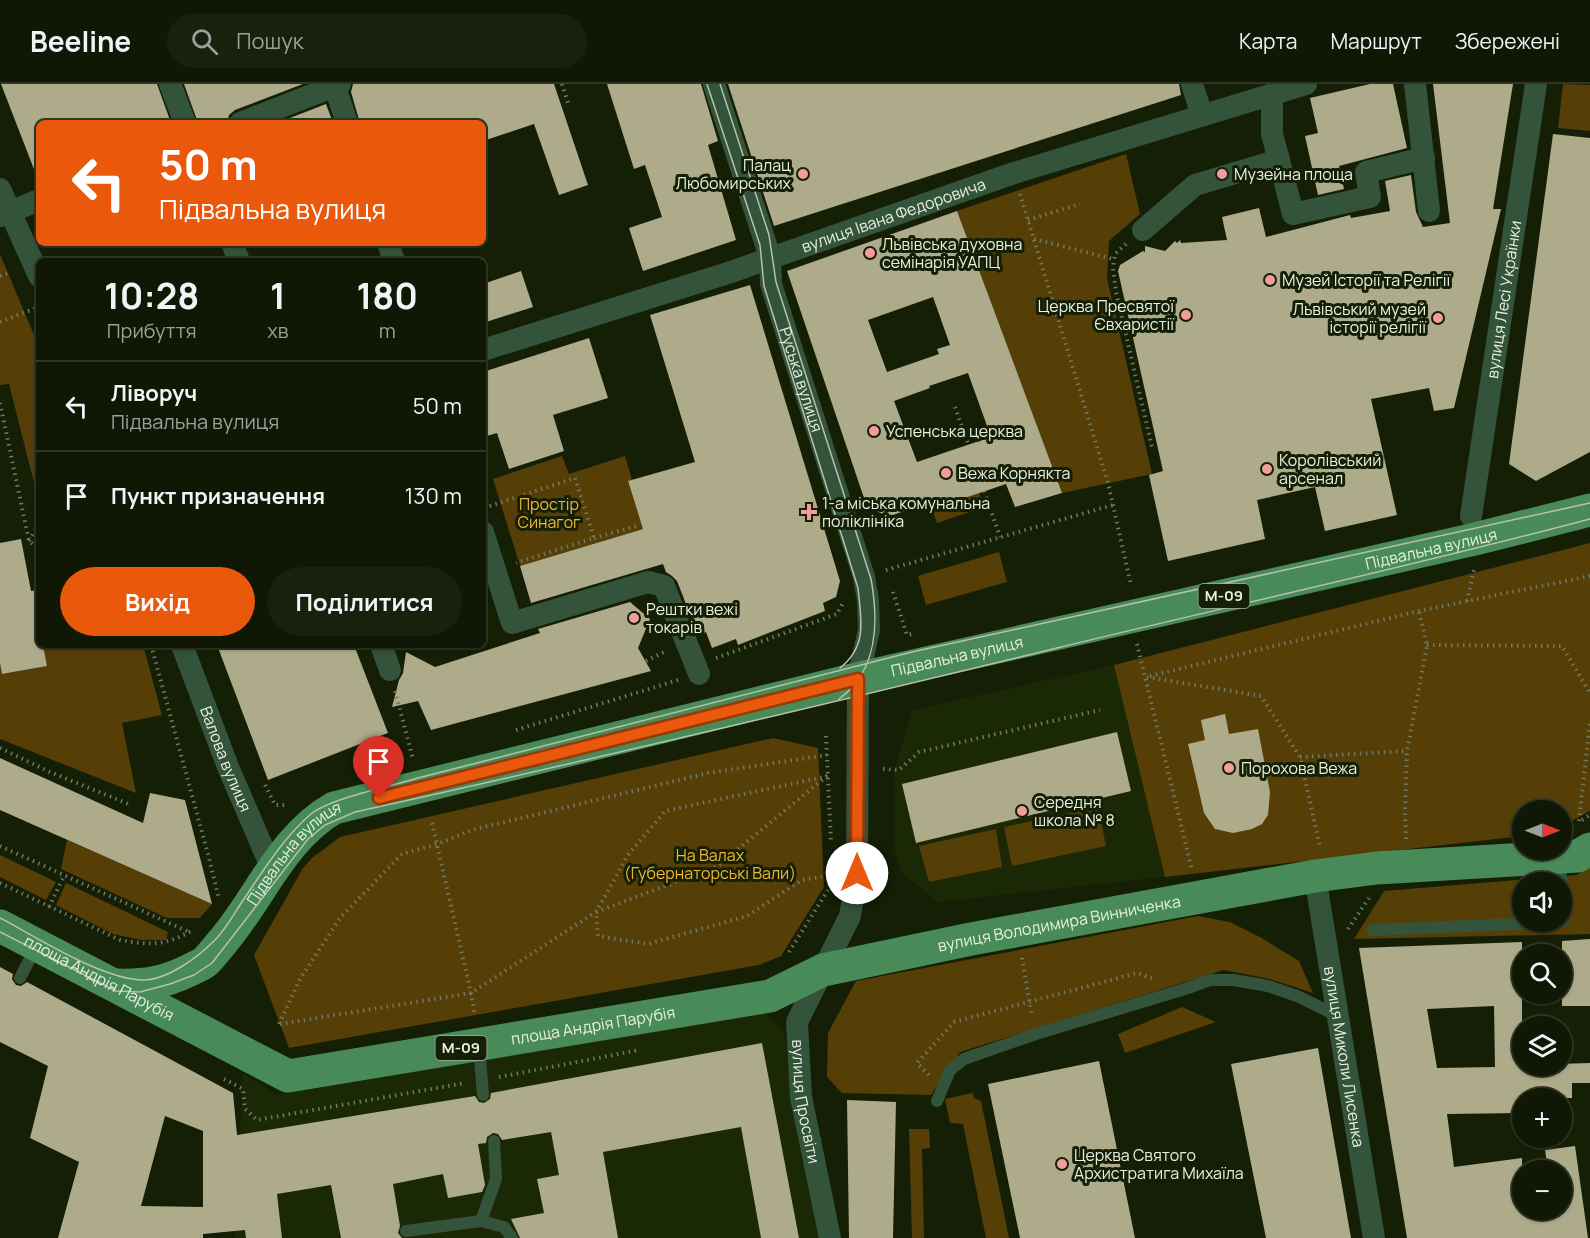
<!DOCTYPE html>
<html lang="uk">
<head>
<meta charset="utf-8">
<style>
  body { margin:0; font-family:Manrope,sans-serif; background:#19200e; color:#f1f3f6; height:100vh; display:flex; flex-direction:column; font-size:22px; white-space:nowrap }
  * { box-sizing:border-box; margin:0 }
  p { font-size:20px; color:#9c9f9a }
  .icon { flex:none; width:33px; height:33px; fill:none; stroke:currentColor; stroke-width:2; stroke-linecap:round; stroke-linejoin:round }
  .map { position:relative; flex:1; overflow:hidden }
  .side { position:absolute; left:36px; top:174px; width:450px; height:390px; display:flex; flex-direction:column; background:#101704; border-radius:9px; box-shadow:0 2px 4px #0004,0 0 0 2px #303626 }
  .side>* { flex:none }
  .banner { position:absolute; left:36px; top:36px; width:450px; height:126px; border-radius:9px; box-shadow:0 2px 4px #0004,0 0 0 2px #303626; background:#ea580c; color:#fff; overflow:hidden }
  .needle { width:39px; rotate:90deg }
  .fabs { position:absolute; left:1512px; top:716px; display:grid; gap:12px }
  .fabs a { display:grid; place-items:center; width:60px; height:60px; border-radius:50%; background:#101704; box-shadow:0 2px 4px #0004,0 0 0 2px #303626; font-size:30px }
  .pin { position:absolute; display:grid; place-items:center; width:51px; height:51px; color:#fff; margin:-62px -26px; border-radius:50% 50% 50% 0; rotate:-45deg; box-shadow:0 0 6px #0007 }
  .pin .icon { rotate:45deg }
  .me { position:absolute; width:66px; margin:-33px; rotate:0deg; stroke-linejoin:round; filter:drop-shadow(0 0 4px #0008) }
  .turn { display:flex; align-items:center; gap:21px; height:126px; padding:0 24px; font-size:27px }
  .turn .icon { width:78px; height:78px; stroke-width:2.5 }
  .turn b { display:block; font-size:42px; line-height:51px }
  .eta { display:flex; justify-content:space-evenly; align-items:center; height:102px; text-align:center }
  .eta b { font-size:36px; font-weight:700; line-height:42px }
  .cta { display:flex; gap:12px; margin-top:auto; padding:12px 24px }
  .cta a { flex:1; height:69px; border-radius:36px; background:#ea580c; color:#fff; font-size:24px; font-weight:700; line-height:69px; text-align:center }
  .cta a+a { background:#19200e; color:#f1f3f6 }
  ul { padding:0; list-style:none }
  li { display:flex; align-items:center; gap:18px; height:90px; padding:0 24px; border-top:2px solid #303626 }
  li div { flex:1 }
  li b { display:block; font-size:22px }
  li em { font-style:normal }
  header { display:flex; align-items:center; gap:36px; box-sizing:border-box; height:84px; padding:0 30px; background:#101704; border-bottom:2px solid #303626 }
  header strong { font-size:28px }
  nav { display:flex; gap:33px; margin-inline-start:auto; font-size:21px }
  .search { width:420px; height:54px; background:#19200e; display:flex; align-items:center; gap:15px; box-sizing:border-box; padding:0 21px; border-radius:33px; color:#9c9f9a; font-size:22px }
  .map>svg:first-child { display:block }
</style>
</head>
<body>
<header>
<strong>Beeline</strong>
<div class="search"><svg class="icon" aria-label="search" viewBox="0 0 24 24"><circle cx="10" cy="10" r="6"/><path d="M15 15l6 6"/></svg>Пошук</div>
<nav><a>Карта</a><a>Маршрут</a><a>Збережені</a></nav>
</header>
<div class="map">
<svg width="1590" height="1154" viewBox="0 0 1590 1154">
  <rect width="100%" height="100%" fill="#151f05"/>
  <path fill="#1b2806" d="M1114,581l51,212 -226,25 -36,-28 -8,-23 -1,-79 18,-62z
    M764,927l20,20 41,207h-590l8,-165 32,21z"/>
  <path fill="#563e07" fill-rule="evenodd" d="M1563,0l27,1v46l-32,-3z
    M1126,70l14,60 -31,27 -2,37 45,196 -90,19 -105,-282z
    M0,170l39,93v155l-30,-118 -9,1z
    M562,372l7,18 56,-18 7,24 -4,2 11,34 7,12 -126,38 -27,-87z
    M979,409l5,14 -47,16 -5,-14z
    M1590,459v268l-28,15v-16h-40v26l-357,41 -51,-212z
    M999,468l8,30 -81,23 -8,-29z
    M43,561h100l19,70 -40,8 14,70 -136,-54v-76l2,11 45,-8z
    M773,654l45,10 6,139 -43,69 -22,9 -470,83 -35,-93 49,-87 9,-10 28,-21z
    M1098,723l8,39 -94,20 -8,-39z
    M996,745l6,38 -73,15 -10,-36z
    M67,756l145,64 -12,14h-33l-106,-49z
    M0,771l56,27 -10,18 -46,-23z
    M1590,782v68l-236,5 30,-48 193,-16zM1522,798h40v39h-40z
    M66,799l102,49 -2,8h-25l-28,-6 -57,-29z
    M1198,832l32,6 30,15 39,24 14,32 -43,-14 -46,-9 -264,82 -29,43 -89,-2 -15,-16 1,-44 28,-52z
    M1182,923l34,15 -91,31 -7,-19z
    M973,1009l1,5 7,3 28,137h-23l-23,-114 -13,-1 -5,-24z
    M909,1045h20l1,19 -8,1 2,89h-12z"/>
  <path fill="#adab89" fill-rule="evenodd" d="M1,0h156l14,39h-132v54h-2z
    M184,0h119l-68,26 -6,5 -2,8h-29z
    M353,0h201l34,101 -29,10 -25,-71 -51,17v-18h-123l-9,-31z
    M607,0h94l17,57 -10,4 28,95 -93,31 -14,-43 33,-11 -17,-52 -11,4z
    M728,0h451l2,11 -407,131z
    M1370,0h23l14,64 -68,18 5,23 -26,6 -13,-59 13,-3 -8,-35z
    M1433,0h80l-20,125h8l-47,199 -20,3 -5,-23 -58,11 26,116 -72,16 -10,-44 -58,13 8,39 -97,22 -19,-86 14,-4 -45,-200 2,-6 23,-14 2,1v-6l20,5 10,-10 2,2 3,-3 1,3 46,-3 -5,-23 37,-9 7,29 84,-22 1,3 39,-7 -5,-30 26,-6 5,37 7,15 27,-4z
    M326,20l7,19h-56z
    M1553,50l37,4v314l-54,29 -27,-17z
    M957,127l105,282 -47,14 -9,-23 -74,25 -2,-7 -37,13 -10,-1 -9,-4 -9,-9 -78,-230zM933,213l17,48 -13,4 2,5 -52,18 -19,-52zM968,289l23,64 -74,25 -23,-61 36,-13 -1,-2z
    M521,187l12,36 -50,16v-39z
    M750,201l90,296 -4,16 -13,6 2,8 -87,34 -2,-6 -24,9 -6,-16 -8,3 -21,-54 -5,-5 -6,-4 -3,-8 -132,39 -11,-37 123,-37 -15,-48 67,-19 -45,-147z
    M589,254l19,60 -55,17 11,36 -55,18 -12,-36 -14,4v-65z
    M21,455l10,52 8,-1v55h4l4,21 -45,8 -2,-11v-120z
    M630,518l20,17 -12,29 13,23 -220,59 -13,-29 -26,6 7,-27 4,-7 3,-21 29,15 105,-34 -2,-4z
    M217,561h137l34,88 -120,47z
    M1225,630l4,20 29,-5 12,63 -2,23 -6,9 -10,5 -19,4 -18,-4 -11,-16 -16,-69 17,-4 -4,-20z
    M1117,648l14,59 -215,52 -14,-59z
    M0,674l143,65 7,-30 35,7 27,104 -212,-94z
    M1590,855v67h-28v-65z
    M1522,858v123l68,-2v20h-18v15h-50v15l-75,1 7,53 68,-9v51h40v-39h-14l-3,-20 30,-4 13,92h-181l-48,-290zM1494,922l1,61 -58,1 -10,-59z
    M0,883l13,7 -1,5 4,6 5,1 6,-4 206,111 4,42 238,-39 4,6 5,1 6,-4 1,-6 271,-50 37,195h-38l-20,-111 -138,25 15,86h-98l-9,-19 33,-6 -7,-34 22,-4 -8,-43 -49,8 -4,-6 -5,-1 -6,4 -1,6 -8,1 7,41 -3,7 -34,6 -5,-24 -50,10 7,42 -2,7 4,5h-61l-10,-53 -54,9 5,44h-36l-1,-8 -42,4v4h-145l21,-76 -49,-24 18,-72 -48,-24zM165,1032l38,15v76l-62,-1z
    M1318,964l33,190h-85l-35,-174z
    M1099,977l36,177h-115l-32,-154z
    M847,1016l49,2 -3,136h-44z"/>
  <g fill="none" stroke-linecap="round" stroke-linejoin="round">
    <path stroke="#6f7963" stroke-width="4" stroke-dasharray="1.5 4.5" stroke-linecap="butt" d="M562,0l7,22
      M1020,110l88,289 23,102
      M1028,136l52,-16
      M1034,155l79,20
      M1126,160l-11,10 -2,15 3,23 36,155
      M0,192l11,-4
      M0,238l36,-14
      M0,319l29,138 10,8
      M955,323l13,37
      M984,407l16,46
      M484,424l91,-30 19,60 -78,25
      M594,454l43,-12
      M29,457l10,-17
      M886,486l227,-65
      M893,508l14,43 5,-1
      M1467,517l7,-31
      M1137,560l55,226
      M151,561l57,209 11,45
      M1427,561l135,1 28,47
      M716,574l121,-44 7,-13
      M646,577l18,-9
      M1150,592l269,-65 171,-35
      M1147,593l114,19 39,61 20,90
      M395,607l18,68
      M516,646l162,-50
      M826,652l5,106
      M0,664l50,24 81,33
      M1300,673l107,-6
      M883,685l16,1 20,-18 181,-42
      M827,692l-111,91 -120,45 2,24 50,8 99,-28 55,-36 30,-5
      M265,701l10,20h12
      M1582,736l8,-5
      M1579,737l11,-100
      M432,739l39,170 4,23
      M1406,755l-1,-25 2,-63 20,-106 -8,-34
      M0,762l189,86
      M0,799l120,57c28,5 45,6 71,-9
      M49,823l15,-31
      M1348,845l21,-31
      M789,868l39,-62
      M1022,874l10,58
      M279,940l21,-45 40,-61 62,-64 35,-10 35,-14 236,-57 119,-18
      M280,940l191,-31 125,-81 32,-57 37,-44 163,-35
      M929,991l-12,-12 37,-41 183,-49 17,6
      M499,993l140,-27
      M224,995l19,10 2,20 12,11 208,-37"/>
    <path stroke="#34533b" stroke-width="12" d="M1560,775l1,23
      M1373,846l190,-8 -1,-26
      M20,894l16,-31
      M479,962l4,49
      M937,1017l13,-31 14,-11 72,-25 149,-45 25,-9h24l34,6 29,10 41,20
      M481,1137l15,-42 -2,-38
      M406,1147l75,-10 23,6 8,11"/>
    <g stroke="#34533b" stroke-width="22">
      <path d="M170,0l15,39"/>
      <path d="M334,0l13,39"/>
      <path id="s1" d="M714,0l56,173 1,27 93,293 4,23 1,30 -11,49 -1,194 -7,43 -53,106 4,75 29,141"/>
      <path d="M1192,0l10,31"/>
      <path d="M1415,0l14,127"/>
      <path d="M240,39l100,-39"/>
      <path d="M1279,76l14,54 77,-17 -4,-25 58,-14"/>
      <path d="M0,105l39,87"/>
      <path d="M0,132l39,-16"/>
      <path d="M1143,146l52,-45 84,-25 -7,-26v-40"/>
      <path d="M232,159l7,18"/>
      <path d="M388,159l6,18"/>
      <path id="s2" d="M483,266l245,-77 286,-100 292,-89"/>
      <path id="s3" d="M1471,432l65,-432"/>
      <path d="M483,448l29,91 136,-41 16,4 35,88"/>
      <path id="s4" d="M182,561l46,122 41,95 5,7"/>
      <path d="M381,561l9,25"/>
      <path id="s5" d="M1315,792l59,362"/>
    </g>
    <g stroke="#488b59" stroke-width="33">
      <path id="s6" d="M0,842l288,150 482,-80 53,-26 148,-31 344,-63 62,-8 201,-12 12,-7"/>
      <path id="s7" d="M115,901c30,1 48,-2 75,-15 5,-3 12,-5 16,-9 6,-6 12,-14 18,-21 36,-43 59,-103 110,-132l526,-130 615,-139 115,-29"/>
    </g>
    <path stroke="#b8c1ae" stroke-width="1.5" d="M707,0l53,161 4,41 94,302c3,31 10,58 -18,80
      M720,0l49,151 7,47 95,297c8,44 7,92 -32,120
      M0,834c37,19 104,63 145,62 24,-1 53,-23 70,-40 12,-12 21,-30 31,-44 19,-28 39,-60 65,-82 20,-16 81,-28 107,-36l494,-126 678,-149
      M0,848l116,59 24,1 30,-8 24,-9 18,-12 96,-124 17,-14 30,-13c235,-52 468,-107 702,-164 177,-43 356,-82 533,-129"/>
  </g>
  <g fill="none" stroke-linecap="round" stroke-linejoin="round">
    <defs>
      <path id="route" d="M379,714l479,-119 -1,194"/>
    </defs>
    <use href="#route" stroke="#983908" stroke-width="15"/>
    <use href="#route" stroke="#ea580c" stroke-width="10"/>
  </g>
  <g fill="#f49b9f" stroke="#151f05" stroke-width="2">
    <circle cx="803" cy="90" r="6"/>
    <circle cx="1222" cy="90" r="6"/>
    <circle cx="870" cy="169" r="6"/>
    <circle cx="1270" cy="196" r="6"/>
    <circle cx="1186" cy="231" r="6"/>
    <circle cx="1438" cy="234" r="6"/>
    <circle cx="874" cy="347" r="6"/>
    <circle cx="1267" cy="385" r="6"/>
    <circle cx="946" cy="389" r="6"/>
    <path d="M806 419h6v6h6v6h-6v6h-6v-6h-6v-6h6z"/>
    <circle cx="634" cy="534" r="6"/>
    <circle cx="1229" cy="684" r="6"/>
    <circle cx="1022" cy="727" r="6"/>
    <circle cx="1062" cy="1080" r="6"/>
  </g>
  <g text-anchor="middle" stroke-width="6" stroke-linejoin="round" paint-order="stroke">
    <g fill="#151f05" stroke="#a8b19e" stroke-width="1.5">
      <rect x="1198.5" y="500" width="51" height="24" rx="4.5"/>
      <rect x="435.5" y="952" width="51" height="24" rx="4.5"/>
    </g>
    <g font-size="15" font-weight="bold" fill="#e7f0df">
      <text x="1224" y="517">М-09</text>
      <text x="461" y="969">М-09</text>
    </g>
    <g font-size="16" fill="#e7f0df" stroke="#151f05" text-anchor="start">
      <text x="791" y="87" text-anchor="end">Палац<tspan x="791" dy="18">Любомирських</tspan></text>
      <text x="1234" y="96">Музейна площа</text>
      <text x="882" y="166">Львівська духовна<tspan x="882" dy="18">семінарія УАПЦ</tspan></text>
      <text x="1282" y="202">Музей Історії та Релігії</text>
      <text x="1174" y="228" text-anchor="end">Церква Пресвятої<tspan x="1174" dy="18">Євхаристії</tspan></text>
      <text x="1426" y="231" text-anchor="end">Львівський музей<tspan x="1426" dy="18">історії релігії</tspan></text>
      <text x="886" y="353">Успенська церква</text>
      <text x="1279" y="382">Королівський<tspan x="1279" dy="18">арсенал</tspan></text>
      <text x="958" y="395">Вежа Корнякта</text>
      <text x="822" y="425">1-а міська комунальна<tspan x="822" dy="18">поліклініка</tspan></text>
      <text x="646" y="531">Рештки вежі<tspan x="646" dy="18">токарів</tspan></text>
      <text x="1241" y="690">Порохова Вежа</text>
      <text x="1034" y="724">Середня<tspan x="1034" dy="18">школа № 8</tspan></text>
      <text x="1074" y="1077">Церква Святого<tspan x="1074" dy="18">Архистратига Михаїла</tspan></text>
    </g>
    <g font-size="16" fill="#e7f0df" stroke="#151f05">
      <text dy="6" stroke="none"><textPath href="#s2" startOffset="432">вулиця Івана Федоровича</textPath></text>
      <text dy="6" stroke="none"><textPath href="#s3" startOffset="219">вулиця Лесі Українки</textPath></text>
      <text dy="6" stroke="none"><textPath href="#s1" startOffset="309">Руська вулиця</textPath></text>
      <text dy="6" stroke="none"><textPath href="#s7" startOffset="1424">Підвальна вулиця</textPath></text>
      <text dy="6" stroke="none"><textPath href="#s7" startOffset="938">Підвальна вулиця</textPath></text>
      <text dy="6" stroke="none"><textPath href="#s4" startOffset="122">Валова вулиця</textPath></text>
      <text dy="6" stroke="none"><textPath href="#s7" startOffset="236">Підвальна вулиця</textPath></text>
      <text dy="6" stroke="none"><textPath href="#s6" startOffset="1113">вулиця Володимира Винниченка</textPath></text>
      <text dy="6" stroke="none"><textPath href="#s6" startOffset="112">площа Андрія Парубія</textPath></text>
      <text dy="6" stroke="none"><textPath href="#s6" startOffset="634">площа Андрія Парубія</textPath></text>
      <text dy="6" stroke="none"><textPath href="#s5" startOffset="183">вулиця Миколи Лисенка</textPath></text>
      <text dy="6" stroke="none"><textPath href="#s1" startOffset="1056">вулиця Просвіти</textPath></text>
    </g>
    <g font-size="16" fill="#efb734" stroke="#151f05">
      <text x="549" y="426">Простір<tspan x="549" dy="18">Синагог</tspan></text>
      <text x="710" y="777">На Валах<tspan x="710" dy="18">(Губернаторські Вали)</tspan></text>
    </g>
  </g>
</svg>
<div class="fabs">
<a><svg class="needle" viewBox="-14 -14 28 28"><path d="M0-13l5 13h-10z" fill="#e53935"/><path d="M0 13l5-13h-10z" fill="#9c9f9a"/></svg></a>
<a><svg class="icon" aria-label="sound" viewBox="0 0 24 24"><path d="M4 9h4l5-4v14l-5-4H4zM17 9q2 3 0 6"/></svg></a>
<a><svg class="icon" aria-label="search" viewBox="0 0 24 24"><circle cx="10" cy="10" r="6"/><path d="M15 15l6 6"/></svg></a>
<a><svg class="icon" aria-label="layers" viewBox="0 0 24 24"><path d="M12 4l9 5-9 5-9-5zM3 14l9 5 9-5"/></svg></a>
<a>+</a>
<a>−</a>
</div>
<div class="pin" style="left:379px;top:714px;background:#d93025"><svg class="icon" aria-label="arrive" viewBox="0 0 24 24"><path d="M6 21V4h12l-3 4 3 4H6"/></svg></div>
<svg class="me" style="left:857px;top:789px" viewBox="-20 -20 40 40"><circle r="19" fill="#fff"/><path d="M0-13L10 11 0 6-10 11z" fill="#ea580c"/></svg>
<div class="banner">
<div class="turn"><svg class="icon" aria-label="left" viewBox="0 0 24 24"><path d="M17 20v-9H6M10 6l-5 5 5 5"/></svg><div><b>50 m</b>Підвальна вулиця</div></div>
</div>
<section class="side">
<div class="eta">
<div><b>10:28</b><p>Прибуття</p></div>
<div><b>1</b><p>хв</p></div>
<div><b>180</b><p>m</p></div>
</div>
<ul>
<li><svg class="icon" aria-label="left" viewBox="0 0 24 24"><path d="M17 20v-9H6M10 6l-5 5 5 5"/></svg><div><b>Ліворуч</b><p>Підвальна вулиця</p></div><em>50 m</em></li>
<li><svg class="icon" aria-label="arrive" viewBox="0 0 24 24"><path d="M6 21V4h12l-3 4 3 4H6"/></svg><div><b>Пункт призначення</b></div><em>130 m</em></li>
</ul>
<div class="cta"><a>Вихід</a><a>Поділитися</a></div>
</section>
</div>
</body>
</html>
